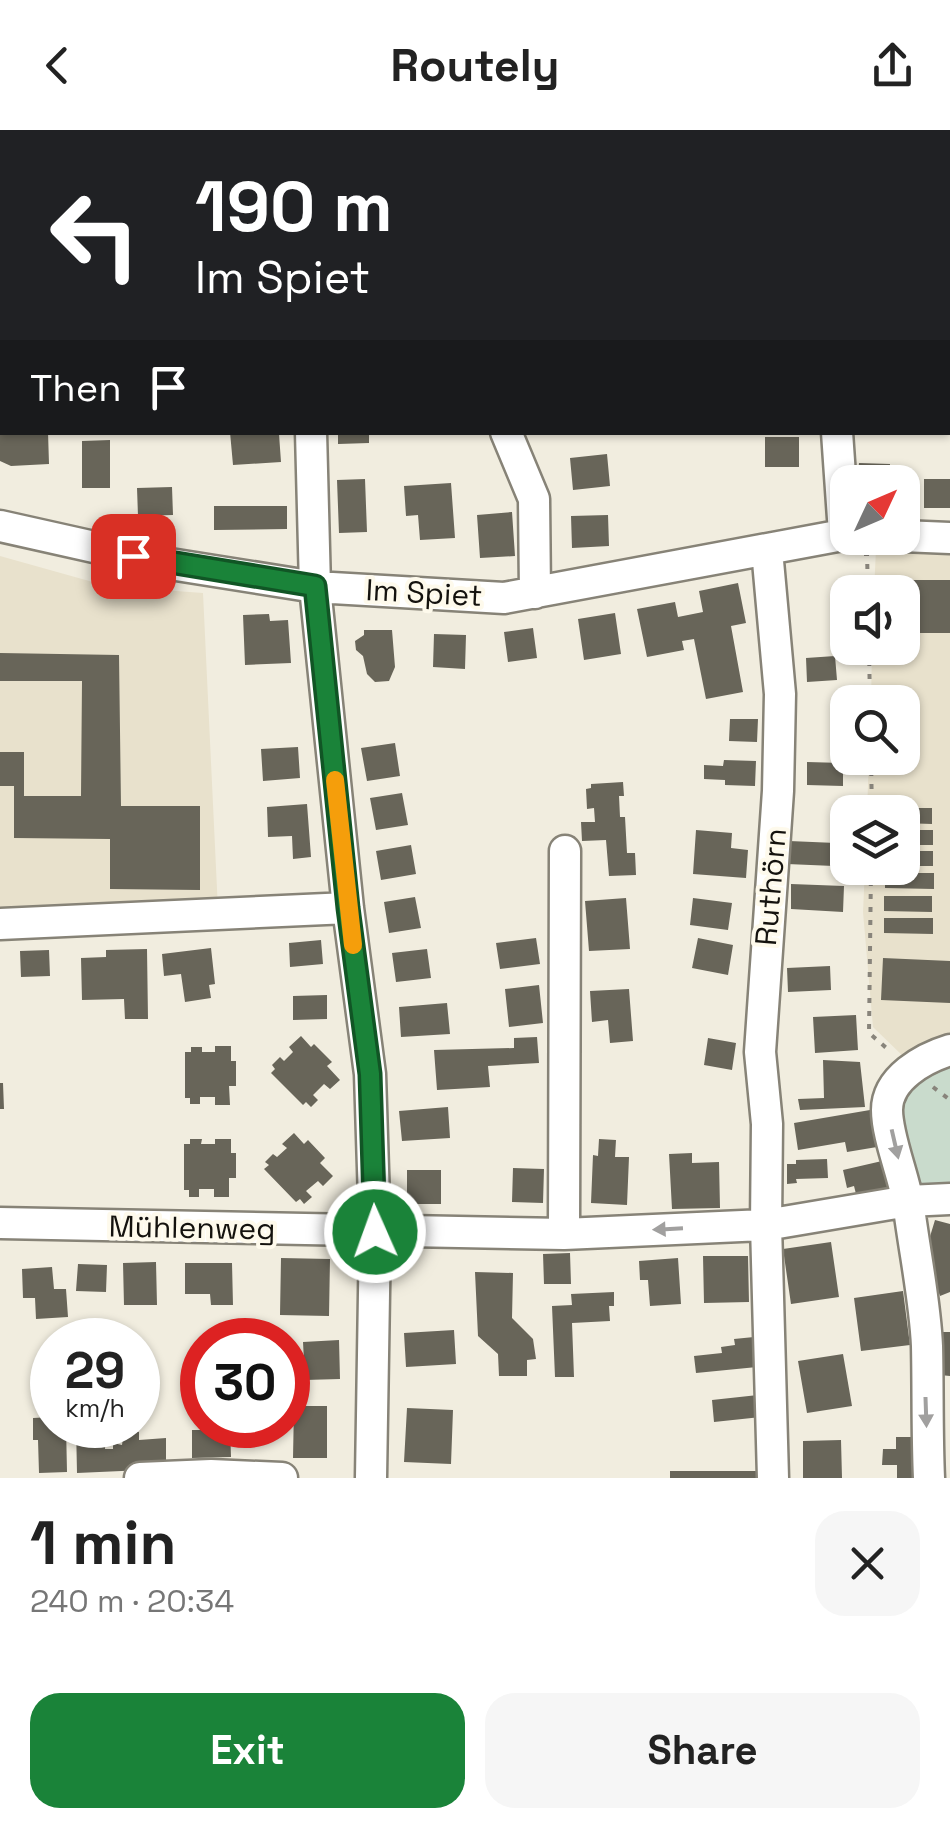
<!DOCTYPE html>
<html lang="en">
<head>
<meta charset="utf-8">
<style>
  body { margin:0; font-family:"Space Grotesk",sans-serif; background:#f6f6f6; color:#222; height:100vh; display:flex; flex-direction:column; font-size:38px; white-space:nowrap }
  * { box-sizing:border-box; margin:0 }
  p { font-size:32px; color:#767676 }
  .icon { flex:none; width:55px; height:55px; fill:none; stroke:currentColor; stroke-width:2; stroke-linecap:round; stroke-linejoin:round }
  .map { position:relative; height:1348px; overflow:hidden }
  .drawer { display:flex; flex-direction:column; background:#fff; flex:1 }
  .drawer>* { flex:none }
  .hud { position:absolute; left:0px; top:0px; width:950px; height:305px; box-shadow:0 2px 8px #0004; background:#202124; color:#fff; overflow:hidden }
  .needle { width:65px; rotate:46deg }
  .fabs { position:absolute; left:830px; top:335px; display:grid; gap:20px }
  .fabs a { display:grid; place-items:center; width:90px; height:90px; border-radius:20px; background:#fff; box-shadow:0 2px 8px #0004; font-size:50px }
  .speed { position:absolute; left:30px; top:1188px; display:flex; gap:20px; font-size:50px; font-weight:700; text-align:center }
  .speed>* { display:grid; place-content:center; width:130px; height:130px; border-radius:50%; background:#fff; box-shadow:0 2px 8px #0004; line-height:1 }
  .speed small { font-size:25px; font-weight:400 }
  .speed .limit { border:15px solid #d22; background:#fff; color:#111 }
  .pin { position:absolute; display:grid; place-items:center; width:85px; height:85px; color:#fff; margin:-42px; border-radius:20px; box-shadow:0 5px 15px #0006 }
  .me { position:absolute; width:110px; margin:-55px; rotate:358deg; stroke-linejoin:round; filter:drop-shadow(0 0 8px #0008) }
  .turn { display:flex; align-items:center; gap:35px; height:210px; padding:0 30px; font-size:45px }
  .turn .icon { width:130px; height:130px; stroke-width:2.5 }
  .turn b { display:block; font-size:70px; line-height:85px }
  .then { display:flex; align-items:center; height:95px; padding:0 30px; background:#0003; gap:20px; font-size:38px }
  .round { display:grid; place-items:center; flex:none; width:105px; height:105px; border-radius:30px; background:#f6f6f6 }
  .overview { display:flex; align-items:center; justify-content:space-between; height:170px; padding:0 30px }
  h1 { font-size:60px; font-weight:800; line-height:75px }
  .primary-button { display:flex; gap:20px; margin-top:auto; padding:20px 30px }
  .primary-button a { flex:1; height:115px; border-radius:30px; background:#1a8339; color:#fff; font-size:40px; font-weight:800; line-height:115px; text-align:center }
  .primary-button a+a { background:#f6f6f6; color:#222 }
  header { display:flex; justify-content:space-between; align-items:center; height:130px; padding:0 30px; background:#fff; font-size:45px; font-weight:800 }
  .map>svg:first-child { display:block }
</style>
</head>
<body>
<header><svg class="icon" aria-label="back" viewBox="0 0 24 24"><path d="M15 5l-7 7 7 7"/></svg>Routely<svg class="icon" aria-label="share" viewBox="0 0 24 24"><path d="M12 15V3M7 8l5-5 5 5M5 13v7h14v-7"/></svg></header>
<div class="map">
<svg width="950" height="1348" viewBox="0 0 950 1348">
  <rect width="100%" height="100%" fill="#f1eddf"/>
  <path fill="#e8e1cc" d="M876,419l74,2v487l-43,22 -34,-33 -10,-115 2,-44h37v-56h-35l2,-54h33v-56h-31l1,-54h30v-56h-28z
    M0,426l107,30 96,7 15,317 -218,5z"/>
  <path fill="#c9dbcc" d="M950,929v131l-28,-2c-27,-26 -35,-71 -14,-104 8,-11 30,-19 42,-25z"/>
  <path fill="#686559" d="M0,302h48l1,32 -38,2 -11,-5z
    M230,302l49,2 2,28 -48,3z
    M338,302h31v11l-31,1z
    M765,307h34v30h-34z
    M110,310v48h-28v-47z
    M607,324l3,32 -37,4 -3,-32z
    M859,333l31,1 -1,18h-32z
    M365,349l2,53 -28,1 -2,-53z
    M924,349h26v29h-26z
    M451,353l4,55 -35,2 -2,-25 -12,1 -2,-30z
    M172,357l1,28 -35,1 -1,-28z
    M214,376h73v23l-73,1z
    M512,382l3,44 -35,2 -3,-43z
    M608,385l1,31 -37,2 -1,-32z
    M873,450h77v53h-48v-41h-29z
    M738,453l8,40 -15,3 12,66 -37,7 -12,-60 -12,2 2,9 -37,7 -10,-48 38,-7 3,15 25,-5 -4,-21z
    M615,483l6,41 -37,6 -6,-41z
    M269,484l1,7 18,-1 3,43 -46,2 -2,-50z
    M533,498l4,30 -29,4 -4,-30z
    M364,500h28l3,37 -6,14 -14,1 -8,-8 -4,-18 -7,-6 -1,-9 9,-6z
    M434,504l32,1 -1,34 -32,-2z
    M0,523l119,2 2,151h79v84l-90,-1v-50l-96,-1v-52h-14v-34h24v44h57l1,-115h-82z
    M835,526l2,24 -30,2 -1,-24z
    M730,589h28l-1,23 -28,-1z
    M395,613l5,33 -33,5 -6,-33z
    M298,617l2,31 -37,3 -2,-32z
    M724,630l32,1 -1,25 -30,-1v-5l-21,-1v-14l19,1z
    M807,632l36,1v23l-36,-1z
    M623,652l1,14h-5l1,21h5l2,36h8l1,22 -27,1 -3,-36 -24,1 -1,-19h14l-1,-14 -7,1 -1,-20 5,-1v-4z
    M402,663l6,32 -32,5 -6,-32z
    M307,674l4,53 -18,2 -1,-23 -24,1 -1,-30z
    M884,678h48v16l-30,-1v-11h-19z
    M696,700l36,3 -1,15 17,2 -2,28 -53,-4z
    M902,700h31v15h-31z
    M789,711l47,2 -2,23 -47,-2z
    M411,715l5,29 -35,6 -5,-29z
    M902,721h31v15h-31z
    M885,743h49v16l-49,-1z
    M791,754l53,2 -1,26 -52,-3z
    M884,766h48v16l-48,-1z
    M415,767l6,31 -32,5 -5,-31z
    M626,768l4,51 -41,2 -4,-50z
    M693,768l39,5 -4,27 -38,-5z
    M884,788h49v16l-49,-1z
    M536,808l4,26 -40,5 -4,-26z
    M698,808l35,7 -5,30 -36,-7z
    M321,810l2,24 -33,3 -1,-24z
    M211,818l4,36 -6,1 2,13 -26,4 -4,-28 -17,2 -2,-22z
    M147,819l1,70h-23l-1,-20 -42,1 -1,-42 25,-1v-7z
    M427,819l4,29 -35,4 -4,-29z
    M49,820l1,26 -29,1 -1,-26z
    M883,828l67,3v42l-69,-3z
    M830,836l1,24 -43,2 -1,-24z
    M539,855l4,38 -34,4 -4,-38z
    M629,859l4,52 -23,2 -2,-23 -16,2 -2,-31z
    M327,865v24l-34,1v-24z
    M447,873l3,31 -49,3 -2,-30z
    M856,885l2,35 -43,3 -2,-36z
    M301,906l10,11 3,-3 18,18 -5,4 13,14 -10,9 -6,-5 -11,11 5,5 -7,7 -5,-5 -3,3 -32,-32 4,-4 -3,-4 8,-8 4,4 9,-9 -4,-5z
    M537,907l2,26 -51,3 2,21 -53,3 -3,-40 80,-2v-10z
    M708,908l28,5 -4,27 -28,-5z
    M215,916h16v15h5v25h-7l1,19h-15v-8h-15v7h-10v-6h-5v-46h6v-5h11v5h13z
    M823,930l37,2 5,45 -65,3 -2,-11 26,-1z
    M0,953h3l1,26h-4z
    M448,977l2,31 -48,3 -3,-30z
    M870,980l7,37 -30,5 -2,-10 -47,8 -4,-27z
    M294,1003l10,11 4,-4 17,18 -5,5 13,13 -10,10 -5,-5 -12,10 6,6 -8,7 -4,-5 -4,3 -32,-33 5,-4 -4,-3 8,-8 4,3 10,-9 -5,-4z
    M190,1009h12l-1,5h14v-5h16v14h5v25h-7v19h-15v-8h-15v8h-10v-7h-5v-46h6z
    M599,1009l17,1 -1,17h14l-2,48 -36,-2 2,-48 5,1z
    M692,1023v10l27,-1 1,46 -48,1 -3,-55z
    M827,1029l1,19 -32,1 1,4 -10,1v-20h9v-4z
    M882,1031l8,33 -32,8 -4,-16 -7,2 -4,-18z
    M513,1038l31,1 -1,34 -31,-1z
    M407,1040h34v34h-34z
    M935,1090l15,4v68l-10,4 -15,-43z
    M831,1112l8,55 -48,7 -8,-55z
    M570,1123l1,31h-27l-1,-30z
    M703,1126h45l1,46 -45,1z
    M281,1128l49,1 -1,57 -49,-1z
    M678,1128l3,46 -31,2 -2,-26h-8l-1,-19z
    M156,1132l1,43h-33l-1,-42z
    M185,1133h47l1,42h-22l-1,-11h-25z
    M78,1134l29,1 -1,27 -30,-1z
    M52,1137l2,22h12l2,28 -32,2 -1,-21h-12l-1,-29z
    M475,1142l38,1 -1,45 21,21 3,20 -9,1v16h-28l-1,-22 -20,-18z
    M903,1161l7,54 -49,6 -7,-53z
    M614,1162v14h-5l1,15 -38,2 2,54h-19l-3,-71 20,-1 -1,-11z
    M454,1200l2,34 -50,3 -2,-34z
    M941,1202h9v44l-10,-1z
    M754,1207l3,30 -61,6 -2,-17 28,-3 -1,-6 14,-2 -1,-6z
    M339,1210l1,39 -35,1 -2,-38z
    M843,1224l9,52 -45,7 -9,-52z
    M758,1265l3,22 -47,5 -2,-22z
    M198,1266h4v20l-4,-1z
    M294,1276h33v52h-34z
    M407,1278l46,2 -2,54 -47,-2z
    M52,1287v8h14l1,47 -28,1 -1,-33h-5v-22z
    M76,1295h30l-1,24h8v-6l9,2 2,-14 15,1v8l27,-2v31l-89,4z
    M200,1295h30l1,32 -39,1v-28h8z
    M896,1307h19v41h-18v-13h-15l1,-16h13z
    M841,1310l1,38h-39v-37z
    M670,1341h91v7h-91z"/>
  <g fill="none" stroke-linecap="round" stroke-linejoin="round">
    <defs>
      <path id="minor" d="M304,0v2
        M820,0v2
        M311,302l4,155 33,321 22,166 5,158 -4,246
        M506,302l28,67 1,94
        M837,302l7,101
        M0,396l170,38 145,23 189,11 344,-64
        M902,406l48,2
        M767,420l13,144 -2,97 -18,261 7,72 -1,101 7,253
        M0,794l348,-16
        M0,1093l564,11 202,-9 142,-24 42,-2
        M564,1104l1,-383
        M140,1348l71,-3 71,3
        M929,1348c-2,-44 -1,-88 -2,-132 -2,-45 -12,-92 -18,-138 -4,-30 -22,-70 -22,-98 0,-32 37,-52 63,-60"/>
    </defs>
    <use href="#minor" stroke="#878377" stroke-width="35"/>
    <path stroke="#88847b" stroke-width="4" stroke-dasharray="5 8" stroke-linecap="butt" d="M864,424h3l1,38
      M869,518l1,54
      M871,628l1,54
      M871,738l-2,165 22,19
      M933,957l17,13"/>
    <use href="#minor" stroke="#fff" stroke-width="30"/>
  </g>
  <defs><path id="oneway-solid" d="M-6-.8H1V-3.2L6.5 0L1 3.2V.8H-6Z" transform="scale(2.5)"/></defs>
  <g fill="#a1a09f">
    <use href="#oneway-solid" transform="translate(895 1014) rotate(77)"/>
    <use href="#oneway-solid" transform="translate(668 1099) rotate(177)"/>
    <use href="#oneway-solid" transform="translate(926 1282) rotate(88)"/>
  </g>
  <g fill="none" stroke-linecap="round" stroke-linejoin="round">
    <defs>
      <path id="route" d="M133,426l182,30 33,322 22,166 5,158"/>
    </defs>
    <use href="#route" stroke="#115525" stroke-width="25"/>
    <use href="#route" stroke="#1a8339" stroke-width="18"/>
    <path stroke="#f59e0b" stroke-width="18" d="M335,650l18,165"/>
  </g>
  <g text-anchor="middle" stroke-width="8" stroke-linejoin="round" paint-order="stroke">
    <g font-size="30" fill="#14120e" stroke="#fefaec">
      <text transform="translate(424 463) rotate(3)" y="10">Im Spiet</text>
      <text transform="translate(771 757) rotate(-85)" y="10">Ruthörn</text>
      <text transform="translate(192 1098) rotate(1)" y="10">Mühlenweg</text>
    </g>
  </g>
</svg>
<div class="fabs">
<a><svg class="needle" viewBox="-14 -14 28 28"><path d="M0-13l5 13h-10z" fill="#e53935"/><path d="M0 13l5-13h-10z" fill="#767676"/></svg></a>
<a><svg class="icon" aria-label="sound" viewBox="0 0 24 24"><path d="M4 9h4l5-4v14l-5-4H4zM17 9q2 3 0 6"/></svg></a>
<a><svg class="icon" aria-label="search" viewBox="0 0 24 24"><circle cx="10" cy="10" r="6"/><path d="M15 15l6 6"/></svg></a>
<a><svg class="icon" aria-label="layers" viewBox="0 0 24 24"><path d="M12 4l9 5-9 5-9-5zM3 14l9 5 9-5"/></svg></a>
</div>
<div class="speed"><div>29<small>km/h</small></div><div class="limit">30</div></div>
<div class="pin" style="left:133px;top:426px;background:#d93025"><svg class="icon" aria-label="arrive" viewBox="0 0 24 24"><path d="M6 21V4h12l-3 4 3 4H6"/></svg></div>
<svg class="me" style="left:375px;top:1102px" viewBox="-20 -20 40 40"><circle r="17" fill="#1a8339" stroke="#fff" stroke-width="3"/><path d="M0-11L8 9 0 5-8 9z" fill="#fff"/></svg>
<div class="hud">
<div class="turn"><svg class="icon" aria-label="left" viewBox="0 0 24 24"><path d="M17 20v-9H6M10 6l-5 5 5 5"/></svg><div><b>190 m</b>Im Spiet</div></div>
<div class="then">Then<svg class="icon" aria-label="arrive" viewBox="0 0 24 24"><path d="M6 21V4h12l-3 4 3 4H6"/></svg></div>
</div>
</div>
<section class="drawer">
<div class="overview"><div><h1>1 min</h1><p>240 m · 20:34</p></div><a class="round"><svg class="icon" aria-label="close" viewBox="0 0 24 24"><path d="M6 6l12 12M18 6L6 18"/></svg></a></div>
<div class="primary-button"><a>Exit</a><a>Share</a></div>
</section>
</body>
</html>
